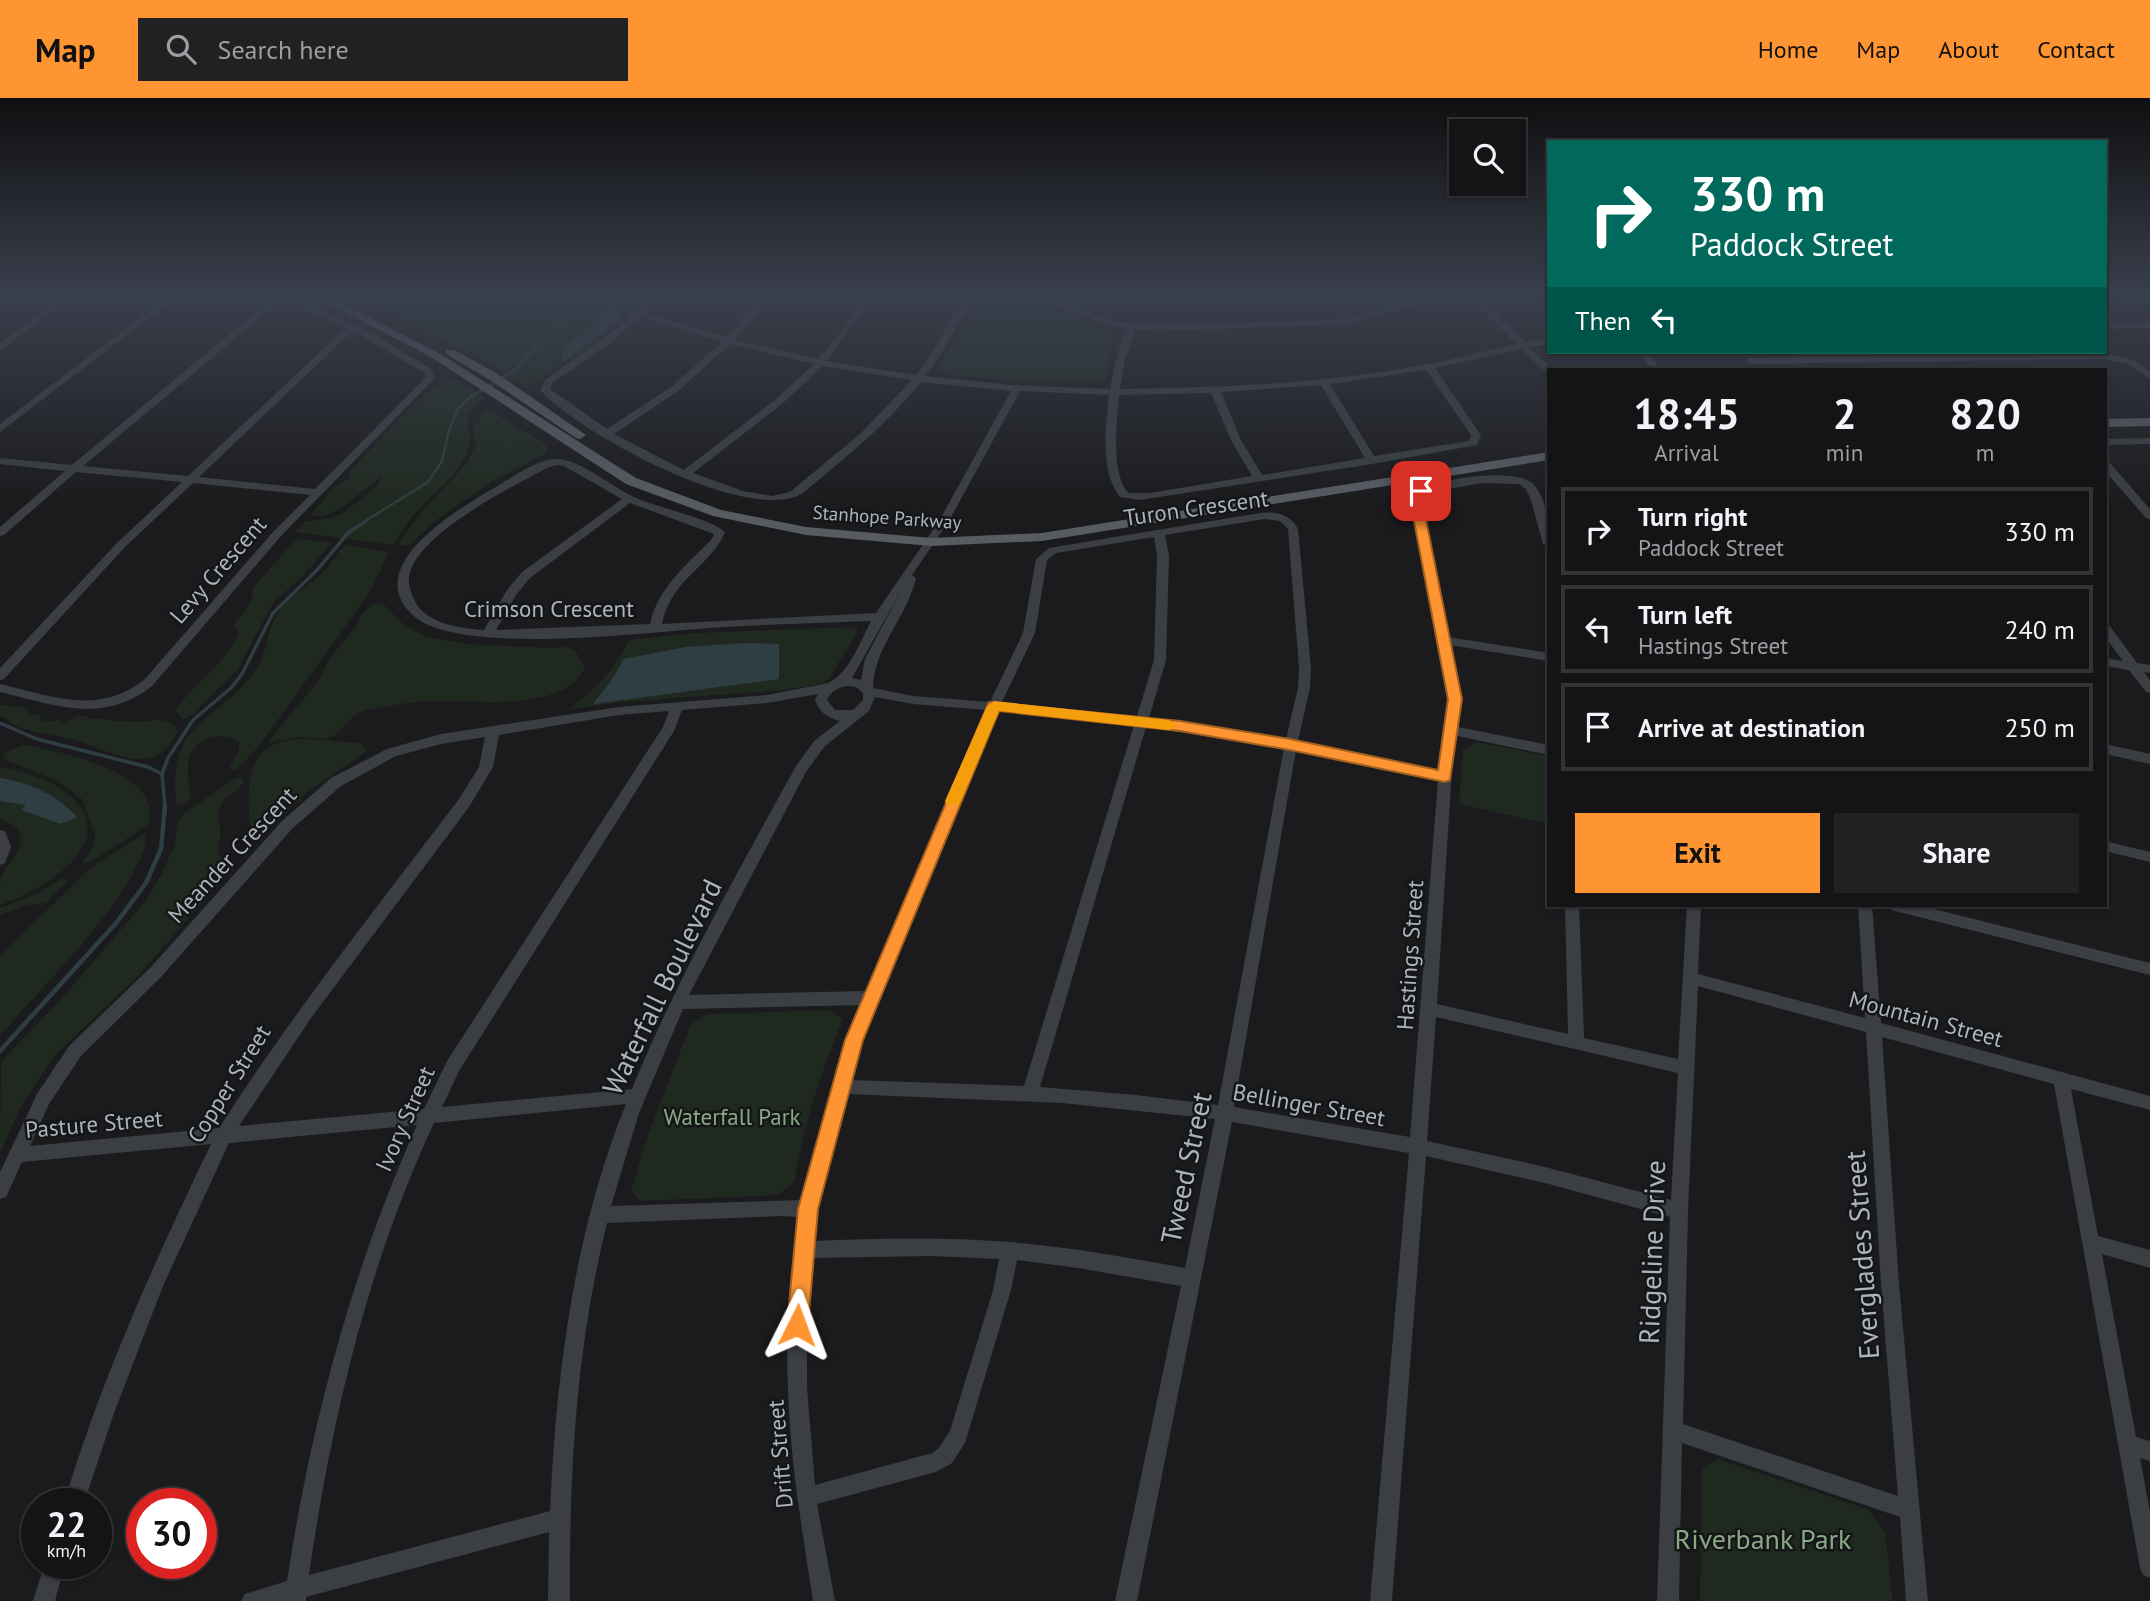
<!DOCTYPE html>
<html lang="en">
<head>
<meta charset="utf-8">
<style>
  body { margin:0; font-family:"PT Sans",sans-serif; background:#212123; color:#f1f3f6; height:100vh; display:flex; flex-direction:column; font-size:26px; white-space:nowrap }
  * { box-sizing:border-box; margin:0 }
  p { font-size:23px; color:#9d9ea1 }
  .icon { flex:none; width:38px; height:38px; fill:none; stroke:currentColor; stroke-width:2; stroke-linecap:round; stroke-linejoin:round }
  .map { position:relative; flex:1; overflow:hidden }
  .panel { position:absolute; left:1547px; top:270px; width:560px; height:539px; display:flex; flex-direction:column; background:#141416; border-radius:0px; box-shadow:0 2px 5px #0004,0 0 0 2px #333335 }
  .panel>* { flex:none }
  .top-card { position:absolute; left:1547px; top:42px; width:560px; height:214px; border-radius:0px; box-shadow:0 2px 5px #0004,0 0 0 2px #333335; background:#00695c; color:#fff; overflow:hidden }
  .controls { position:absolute; left:1449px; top:21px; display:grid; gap:14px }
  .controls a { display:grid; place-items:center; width:77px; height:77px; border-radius:0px; background:#141416; box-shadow:0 2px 5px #0004,0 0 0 2px #333335; font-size:35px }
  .speed { position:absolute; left:21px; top:1390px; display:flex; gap:14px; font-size:35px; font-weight:700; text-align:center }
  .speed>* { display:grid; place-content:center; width:91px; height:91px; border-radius:50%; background:#141416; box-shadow:0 2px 5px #0004,0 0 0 2px #333335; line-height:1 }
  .speed small { font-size:18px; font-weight:400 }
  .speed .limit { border:10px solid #d22; background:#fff; color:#111 }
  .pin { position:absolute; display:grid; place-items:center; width:60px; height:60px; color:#fff; margin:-30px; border-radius:14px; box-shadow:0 4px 10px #0006 }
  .me { position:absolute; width:77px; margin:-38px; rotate:3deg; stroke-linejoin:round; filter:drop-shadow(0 0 5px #0008) }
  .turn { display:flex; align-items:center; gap:24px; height:147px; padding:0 28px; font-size:32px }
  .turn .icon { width:91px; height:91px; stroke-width:2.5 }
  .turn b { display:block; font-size:49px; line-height:60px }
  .then { display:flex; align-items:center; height:66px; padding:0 28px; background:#0003; gap:14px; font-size:26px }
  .eta { display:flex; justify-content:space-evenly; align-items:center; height:119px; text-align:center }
  .eta b { font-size:42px; font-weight:700; line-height:49px }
  .cta { display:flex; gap:14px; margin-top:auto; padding:14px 28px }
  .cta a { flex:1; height:80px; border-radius:0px; background:#fe9532; color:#111; font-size:28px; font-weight:700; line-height:80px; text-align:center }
  .cta a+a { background:#212123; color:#f1f3f6 }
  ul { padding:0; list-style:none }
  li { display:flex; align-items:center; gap:21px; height:88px; margin:0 14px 10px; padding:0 14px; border:4px solid #333335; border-radius:0px }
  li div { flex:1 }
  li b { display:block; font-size:26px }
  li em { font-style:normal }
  header { display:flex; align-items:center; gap:42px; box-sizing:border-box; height:98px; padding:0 35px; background:#fe9532; color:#111 }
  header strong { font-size:33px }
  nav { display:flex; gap:38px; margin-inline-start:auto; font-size:24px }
  .search { width:490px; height:63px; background:#212123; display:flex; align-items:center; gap:18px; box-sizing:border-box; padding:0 24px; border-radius:0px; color:#9d9ea1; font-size:26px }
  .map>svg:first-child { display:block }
</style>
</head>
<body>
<header>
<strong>Map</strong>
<div class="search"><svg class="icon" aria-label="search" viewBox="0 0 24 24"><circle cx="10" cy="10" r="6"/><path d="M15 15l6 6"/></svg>Search here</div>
<nav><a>Home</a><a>Map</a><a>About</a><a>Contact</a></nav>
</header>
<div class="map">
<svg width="2150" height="1503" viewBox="0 0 2150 1503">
  <rect width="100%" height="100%" fill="#1b1b1d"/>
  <path fill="#202920" d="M356,197h292l-52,48 -69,44 -61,-36z
    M984,197h32l97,35 1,7 -10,46 -76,-1 -87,-8 -4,-4 38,-66z
    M455,280l30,20c-32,21 -7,31 -19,57 -9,20 -28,35 -43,50 -12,12 -21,25 -30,40l-99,-13 11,-10 25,-4 13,-5 35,-27 4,-10c-18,11 -50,49 -71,38l25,-29 11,-5 4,-10c18,-18 83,-94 104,-92z
    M484,314h8l55,33v8l-54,28 -55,38 -30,27 -10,-1 20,-29 50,-54 8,-17 -3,-21 8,-2 -1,-5z
    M296,441l36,3 -29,34 -30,27 -35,66 -47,47 -6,3 -4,-1 -5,-8c17,-27 49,-44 62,-76l-4,-11c11,-11 19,-19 19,-35z
    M347,447l42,7 -19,40 -111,154 -23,24 -7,-1 10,-20v-7c-17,-12 -44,-5 -50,16 -3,12 0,27 2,39l-7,7 -5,1 -3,-3c-8,-82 39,-78 79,-130 12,-15 11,-38 20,-55 11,-21 36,-31 51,-48 8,-9 11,-18 21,-24z
    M382,505l21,21 21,12 40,8 86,4 17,-1 8,4 10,15c-18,46 -105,35 -145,35 -26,-1 -51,5 -76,9l-8,4 -21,21 -9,4 -29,-2 -30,6 51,-62 12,-23 28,-34 2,-8 13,-12z
    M851,529l6,1v5l-28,45 -8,6 -35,6 -165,12 -51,7c26,-21 45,-39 59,-69l66,-7z
    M0,607l27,3 1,5 12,3 2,6 18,-2 3,3 14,-7h10v3c18,-1 28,3 44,3 17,1 28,-7 43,3l3,7c-5,9 -11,19 -21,24 -27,11 -59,-11 -85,-17 -17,-4 -35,-6 -53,-12 -7,-3 -10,-9 -18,-11z
    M305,641l55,4 7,8 -57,39 -39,36 -21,3c-3,-47 -7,-89 55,-90z
    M1476,644l73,14v68l-90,-20 4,-54z
    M23,647c31,4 109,23 123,53 5,9 4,16 3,26l-58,38 -9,1 8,-10 5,-17 -12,-36 -25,-19 -55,-22 2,-6z
    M0,669c24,5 50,12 69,28 56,48 -29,97 -69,110 0,-8 0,-21 1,-28 8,-18 27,-26 17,-49l-18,-10z
    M241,679l3,4c-5,11 -19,14 -24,25 -5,12 5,27 -3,45l4,7 -4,12 6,1 2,6 -89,101 -82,78 -33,50 -21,47 1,-91 63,-66 81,-94 18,-31 12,-27 2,-19 6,-11 53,-36z
    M146,735c2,51 -111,162 -146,202v-80l93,-89z
    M62,780l6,2 -22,23 -20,2 -26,10v-7l41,-16z
    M830,912l13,9c-22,53 -40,107 -49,163l-15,13 -139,6 -9,-11 18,-58 42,-108 16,-10z
    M1718,1361l151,51 16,22 8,69h-193l2,-131z"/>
  <path fill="#2f3e43" d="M609,207l9,7 2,6 -4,5 -54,39c1,-19 20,-27 32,-39 5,-6 9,-13 15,-18z
    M746,545l33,1v35l-186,25 18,-23 13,-22 61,-12z
    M0,680c29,5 58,17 77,39l-16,7 -40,-14 5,-5 -26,-4z"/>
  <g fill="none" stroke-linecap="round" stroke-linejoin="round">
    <path stroke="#2f3e43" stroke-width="2.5" d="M362,425l66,-41 14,-21 7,-31 9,-21 11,-11 46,-28 29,-33 19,-14 15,-28"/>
    <path stroke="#2f3e43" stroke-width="3.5" d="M0,625l37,16 111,28 14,7
      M165,709l-3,-33 6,-16 25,-38 38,-32 11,-14 31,-61 44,-43 32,-38 16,-10"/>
    <path stroke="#2f3e43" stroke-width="4.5" d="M0,953l117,-129 29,-39 15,-34 4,-43"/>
    <path fill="#3b3e43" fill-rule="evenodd" d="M66,197h9l-75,55v-7z
      M170,197h9l-179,137v-8z
      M652,197h9l-16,18 81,24 37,-42h9l-38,45 84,19 19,-22 28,-42h8l-46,66 89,14 12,-16 35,-59 5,-5h9c-20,25 -31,56 -52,81l85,9 100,4 6,-30 10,-31 -15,-2 -83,-31h12l75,26 38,4 192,-6 92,-24h14l-106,30 -192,6 -18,-2 -10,30 -5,30c95,-1 192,-5 287,-21 37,-6 72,-16 109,-24l-48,-49h9l48,47 24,-4v6l-20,3 23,22h-3v6l-28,-26 -86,19 46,67 -4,10 -105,19 -232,36 -20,-3c-21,-27 -14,-70 -11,-102l-89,-4 -71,130 -37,54 4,3c-9,40 -42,68 -43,110l40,8 77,6 33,-69 13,-74 13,-11 211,-35c17,-2 30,1 38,16l13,139 -1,20 -12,53 140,30 11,-64 -38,-210c3,-4 7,-8 12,-10 22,-8 94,-21 111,-2 14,16 15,42 15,62l-6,-3 -12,-44 -5,-11 -7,-5 -38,-1 -53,10 -6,5 26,139 101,16v8l-100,-16 12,62 -3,20 91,18v10l-92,-19 -5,33 -15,235 131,30 -3,-129h14l5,133 94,21 9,-154h14l-3,69 167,44 -7,-113h14l9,118 269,73v14l-79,-21 27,147 52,14v18l-48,-14 34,183 14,4v20l-10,-3 10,54v66l-7,-3 -3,-7 -86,-484 -172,-47 17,247 29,317h-22l-6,-84 -218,-74 -3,158h-22l13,-384 -125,-34 -119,-27 -34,445h-22l39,-448 -177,-31 -95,479h-22l66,-315 -103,-18 -61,-8 -6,30 -46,153 -13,20 -16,9 -119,32 18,97h-22c-11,-71 -23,-141 -25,-213 -3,-57 4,-114 10,-171l-17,-1 -174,7c-31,124 -38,251 -37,378h-22l1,-69 -243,65v4h-65l4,-7 42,-13c24,-158 65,-311 130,-456l-188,18 -66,143 -49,127 -30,90h-20c37,-124 91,-242 147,-359l-189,18 -16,35 -6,2v-27l37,-78 32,-48 82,-79 131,-146 49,-43 56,-29 54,-15 178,-27 148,-12 61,-12c21,-9 33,-43 43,-62 -49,2 -99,3 -148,6 -66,4 -259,30 -308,-10 -58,-49 43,-108 79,-129 18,-10 42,-29 63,-29 22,0 54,27 75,37 24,12 76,21 93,36 -15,36 -53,45 -63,92l214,-11 63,-92 72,-130 -90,-9c-29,36 -65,67 -100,96 -8,6 -17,16 -26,19 -60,20 -214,-63 -255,-107l5,-10 71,-51zM640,219l82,25 -51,45 -64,42 -57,-40 2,-6 57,-39zM730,246l84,20 -39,36 -91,70 -70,-36 64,-43zM823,268l89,14 -51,53 -71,59 -18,4 -29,-5 -50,-18 89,-69zM1426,272l45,65 -2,6 -95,15 -44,-72zM1321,287l44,73 -103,17 -21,-35 -20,-48zM1211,295l20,47 21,36 -102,17h-22c-18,-22 -11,-71 -9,-98zM557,367l7,1 58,33 -100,73 -15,18 -23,40c-23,-1 -61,-7 -70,-31 -2,-4 -5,-11 -5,-16 -4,-44 106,-98 140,-116zM630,405l84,31 -3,6c-25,25 -53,48 -61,84l-154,6 20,-35 14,-17zM1265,421l15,2 8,8 11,139 -1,20 -12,51 -137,-21 17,-58 3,-104 -4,-21zM1154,439l3,19 -3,104 -17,56 -135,-14 33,-69 12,-73 9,-7zM901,493l-36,68 -4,21 -9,-2zM847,588l9,1 7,6v7l-10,10h-18l-8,-10c4,-9 11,-12 20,-14zM818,596l-3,6c5,13 11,17 25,21l-26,20 -18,25c-58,105 -118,211 -164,323l-190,18 17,-36 215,-340 8,-21 85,-7zM875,599l38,7 73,6 -120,281 -177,4 117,-223 18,-25 45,-36zM669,613l-6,16 -216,334 -23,48 -185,17 72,-108 158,-211 24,-40 6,-32 120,-20zM998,613l136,14 -110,361 -173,-6 11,-40zM1146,629l138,21 -66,357 -82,-10 -96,-8zM485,639l-6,30 -20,32c-82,108 -167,215 -240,329l-189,18 19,-42 32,-48 80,-79 131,-148 49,-43 55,-30 45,-12zM1296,652l142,30 -28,357 -176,-30zM1698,888l168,46 15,252 17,212 -215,-72 5,-213zM861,907c-27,63 -41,129 -59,195l-191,6 28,-93 44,-104zM1436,919l242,56 -7,127 -126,-33 -118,-26zM847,996l215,9 153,16 -30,149c-58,-11 -116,-21 -174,-26 -66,-5 -132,-4 -197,-1l3,-32zM626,1006c-52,128 -70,270 -76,407l-241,64c22,-154 59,-311 125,-452zM932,1158l67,3 -6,31 -43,141 -12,18 -6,4 -117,32 -8,-98v-82l5,-47z
      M297,200l82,39 55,34 -1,9 -152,156 -129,150c-49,39 -97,19 -152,6v-8c52,12 97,32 144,-4l129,-148 37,-37 -117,-12 -68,64 -121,132 -4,1v-12l117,-125 65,-61 -106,-10 -72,63 -4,1v-9l65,-56 -65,-7v-6l72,7 198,-165zM296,206l51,25 -8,5 -151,142 -105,-10 192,-161zM355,234l71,42 -2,5 -109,110 -116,-12 146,-139z
      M2150,224v6l-45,1v-6z
      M1640,254h8l12,17h-10z
      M2104,255l30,7 16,12v7l-22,-15 -24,-5 -354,5 -5,-3 5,-3z
      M2150,340v6l-45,1v-6z
      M2105,363l4,1 41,47v10l-4,-1 -41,-47z
      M2105,526l4,1 28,38 13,2v8l-6,-1 6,8v13l-4,-1 -17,-22 -24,-4v-8l18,3 -18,-24z
      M2105,646l45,10v10l-45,-10z
      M0,732l5,1 6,16 -6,16 -5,2z
      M2105,743l45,11v10l-45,-11z
      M1888,807h30l232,58v12l-255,-64 -5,-2z
      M45,1465h20l-10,38h-22z"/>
    <path fill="#575b62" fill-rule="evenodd" d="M313,197h13l113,58 197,125 85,32 85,17 125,11 111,-5 507,-81v8l-507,81 -111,5 -125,-11 -93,-19 -87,-32 -195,-127z
      M446,252h8l44,24 88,61 -6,4 -4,-1 -86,-58 -44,-26z
      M2150,320v8l-45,1v-8z"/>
  </g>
  <linearGradient id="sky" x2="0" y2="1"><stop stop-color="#0f0f10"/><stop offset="0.48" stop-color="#393f4c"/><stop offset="1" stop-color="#393f4c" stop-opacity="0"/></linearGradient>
  <rect width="2150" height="407" fill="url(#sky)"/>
  <path fill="#fe9532" stroke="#a56120" stroke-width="2" d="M1421,390l6,3 -5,9 40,199 -12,81 -5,2 -155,-32 -110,-19 -181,-20 -136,329 -45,169 -10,116 -3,8 -8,3 -7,-3 -3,-8 11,-116 47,-169 144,-338 191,19 110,18 148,31 10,-71 -38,-199 6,-11z"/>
  <path fill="#f59e0b" d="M994,603l175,19 8,5 -8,5 -170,-19 -38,90 -3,4h-11l-2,-4 42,-95z"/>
  <g text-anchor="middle" stroke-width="5" stroke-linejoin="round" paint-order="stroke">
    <g font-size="19" fill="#acb5bd" stroke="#151618">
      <text transform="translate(887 419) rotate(4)" y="7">Stanhope Parkway</text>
    </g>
    <g font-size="23" fill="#acb5bd" stroke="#151618">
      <text transform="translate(1196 410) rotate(-8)" y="8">Turon Crescent</text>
      <text transform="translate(218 472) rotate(-49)" y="8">Levy Crescent</text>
      <text x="549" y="519">Crimson Crescent</text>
      <text transform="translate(232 757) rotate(-47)" y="8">Meander Crescent</text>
      <text transform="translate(1410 857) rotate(-86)" y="8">Hastings Street</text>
      <text transform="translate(1926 921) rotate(15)" y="8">Mountain Street</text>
      <text transform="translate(229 986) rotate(-58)" y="8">Copper Street</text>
      <text transform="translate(1309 1007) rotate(10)" y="8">Bellinger Street</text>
      <text transform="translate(405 1021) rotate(-66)" y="8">Ivory Street</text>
      <text transform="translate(94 1026) rotate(-5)" y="8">Pasture Street</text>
      <text transform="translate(780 1356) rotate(-95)" y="8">Drift Street</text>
    </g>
    <g font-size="23" fill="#87a983" stroke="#151618">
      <text x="732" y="1027">Waterfall Park</text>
    </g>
    <g font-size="28" fill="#acb5bd" stroke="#151618">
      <text transform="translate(662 889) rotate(-64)" y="10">Waterfall Boulevard</text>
      <text transform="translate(1186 1070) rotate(-78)" y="10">Tweed Street</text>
      <text transform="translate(1652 1154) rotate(-88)" y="10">Ridgeline Drive</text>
      <text transform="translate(1862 1157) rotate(-94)" y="10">Everglades Street</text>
    </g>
    <g font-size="28" fill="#87a983" stroke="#151618">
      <text x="1763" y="1451">Riverbank Park</text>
    </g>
  </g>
</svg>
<div class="controls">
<a><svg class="icon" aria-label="search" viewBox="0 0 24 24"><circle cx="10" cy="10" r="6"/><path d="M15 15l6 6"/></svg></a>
</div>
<div class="speed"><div>22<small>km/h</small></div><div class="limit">30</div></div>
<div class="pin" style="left:1421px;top:393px;background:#d93025"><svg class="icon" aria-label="arrive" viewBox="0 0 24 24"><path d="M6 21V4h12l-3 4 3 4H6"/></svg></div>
<svg class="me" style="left:797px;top:1227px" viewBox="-20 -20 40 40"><path d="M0-17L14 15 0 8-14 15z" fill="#fe9532" stroke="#fff" stroke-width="4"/></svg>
<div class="top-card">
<div class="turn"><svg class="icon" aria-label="right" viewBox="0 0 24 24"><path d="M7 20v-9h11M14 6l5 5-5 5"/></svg><div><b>330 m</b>Paddock Street</div></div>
<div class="then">Then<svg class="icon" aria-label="left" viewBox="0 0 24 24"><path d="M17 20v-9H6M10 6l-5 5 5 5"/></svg></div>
</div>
<section class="panel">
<div class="eta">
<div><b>18:45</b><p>Arrival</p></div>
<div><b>2</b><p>min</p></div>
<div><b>820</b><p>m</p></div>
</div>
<ul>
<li><svg class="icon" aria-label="right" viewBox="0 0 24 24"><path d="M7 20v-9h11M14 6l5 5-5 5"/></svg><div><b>Turn right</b><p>Paddock Street</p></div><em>330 m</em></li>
<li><svg class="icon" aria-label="left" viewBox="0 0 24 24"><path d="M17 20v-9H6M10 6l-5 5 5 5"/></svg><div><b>Turn left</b><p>Hastings Street</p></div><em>240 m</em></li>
<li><svg class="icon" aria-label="arrive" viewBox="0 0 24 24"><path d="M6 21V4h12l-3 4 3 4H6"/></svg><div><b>Arrive at destination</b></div><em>250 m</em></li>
</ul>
<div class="cta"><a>Exit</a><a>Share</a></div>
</section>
</div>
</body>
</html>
